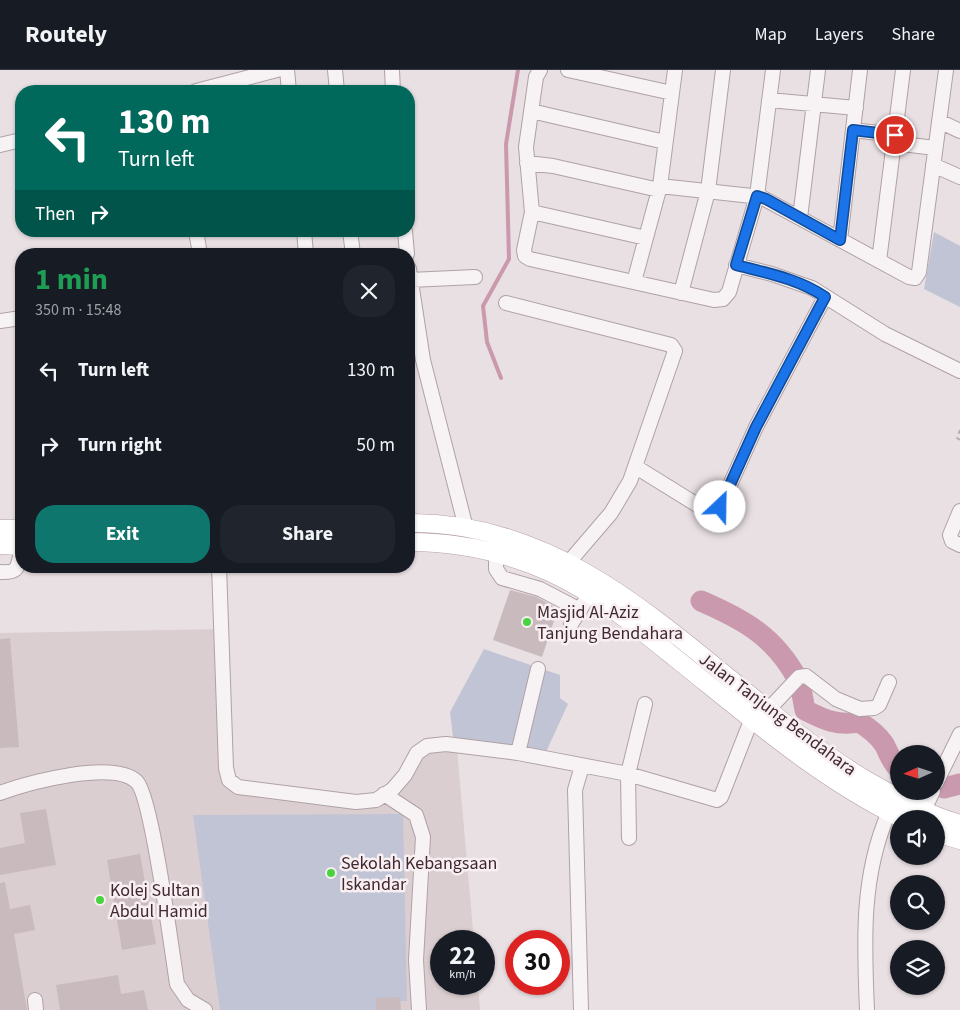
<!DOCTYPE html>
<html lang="en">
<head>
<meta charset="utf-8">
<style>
  body { margin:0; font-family:"Source Sans 3",sans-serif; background:#20242c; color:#f1f3f6; height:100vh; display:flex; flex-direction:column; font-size:19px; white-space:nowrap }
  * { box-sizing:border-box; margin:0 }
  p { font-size:16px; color:#9ea1a6 }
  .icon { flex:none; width:28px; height:28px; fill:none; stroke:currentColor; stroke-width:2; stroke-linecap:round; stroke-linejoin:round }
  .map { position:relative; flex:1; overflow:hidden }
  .sheet { position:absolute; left:15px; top:178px; width:400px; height:325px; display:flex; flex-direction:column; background:#171b24; border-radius:20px; box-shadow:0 1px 4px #0004 }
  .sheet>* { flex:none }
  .guide { position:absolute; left:15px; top:15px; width:400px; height:152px; border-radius:20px; box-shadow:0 1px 4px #0004; background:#00695c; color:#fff; overflow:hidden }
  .needle { width:32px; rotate:267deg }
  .fabs { position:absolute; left:890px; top:675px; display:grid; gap:10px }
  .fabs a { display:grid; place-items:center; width:55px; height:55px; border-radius:50%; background:#171b24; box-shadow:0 1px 4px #0004; font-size:25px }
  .speed { position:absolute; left:430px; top:860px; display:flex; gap:10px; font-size:25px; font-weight:700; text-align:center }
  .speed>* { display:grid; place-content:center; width:65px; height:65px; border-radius:50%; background:#171b24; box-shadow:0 1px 4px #0004; line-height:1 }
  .speed small { font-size:12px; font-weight:400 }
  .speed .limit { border:8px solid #d22; background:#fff; color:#111 }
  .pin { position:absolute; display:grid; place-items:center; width:42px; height:42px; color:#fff; margin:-21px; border:2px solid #fff; border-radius:50%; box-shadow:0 1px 5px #0007 }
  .me { position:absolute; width:55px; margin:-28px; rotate:24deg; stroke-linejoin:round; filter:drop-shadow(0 0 4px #0008) }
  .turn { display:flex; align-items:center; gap:18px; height:105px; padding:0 20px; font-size:22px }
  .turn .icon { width:65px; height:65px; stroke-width:2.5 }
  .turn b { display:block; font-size:35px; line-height:42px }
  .then { display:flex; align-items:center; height:48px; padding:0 20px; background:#0003; gap:10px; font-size:19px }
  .round { display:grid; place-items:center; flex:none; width:52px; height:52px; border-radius:20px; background:#20242c }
  .summary { display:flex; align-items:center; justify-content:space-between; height:85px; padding:0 20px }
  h1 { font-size:30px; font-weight:700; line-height:38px; color:#1e9e55 }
  .action { display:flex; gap:10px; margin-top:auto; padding:10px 20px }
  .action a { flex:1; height:58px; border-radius:20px; background:#0f766e; color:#fff; font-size:20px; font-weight:700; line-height:58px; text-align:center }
  .action a+a { background:#20242c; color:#f1f3f6 }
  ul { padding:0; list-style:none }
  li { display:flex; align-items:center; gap:15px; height:75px; padding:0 20px }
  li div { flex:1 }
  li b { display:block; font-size:19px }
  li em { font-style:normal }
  header { display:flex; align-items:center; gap:30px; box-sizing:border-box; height:70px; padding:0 25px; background:#171b24; border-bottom:1px solid #363941 }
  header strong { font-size:24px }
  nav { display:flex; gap:28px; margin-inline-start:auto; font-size:18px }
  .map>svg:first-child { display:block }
</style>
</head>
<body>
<header>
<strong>Routely</strong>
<nav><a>Map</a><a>Layers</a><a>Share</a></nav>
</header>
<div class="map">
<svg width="960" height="940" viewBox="0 0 960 940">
  <rect width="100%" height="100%" fill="#e9e0e3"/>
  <path fill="#dbced1" d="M223,559l10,163 138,13 32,-17 4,-12 21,-28 29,1 17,192h-33v43h37l2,26h-480v-377z"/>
  <path fill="#c1c4d4" d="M934,162l26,14v61l-36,-18z
    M484,579l76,26v23l8,6 -22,48 -93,-15 -3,-25z
    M403,744l4,187 -30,1v8h-157l-27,-195z"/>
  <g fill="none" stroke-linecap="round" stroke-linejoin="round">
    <path stroke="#cb99ad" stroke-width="4" d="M501,308l-14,-36 -4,-36 26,-47 -3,-115 12,-74"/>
    <path stroke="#cb99ad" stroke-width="21" d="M701,531c44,19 74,36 97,79 4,9 5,21 7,30 19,10 33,16 54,12 10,6 18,12 25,22 5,9 7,18 15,25
      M944,718l16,-4"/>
  </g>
  <path fill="#c9babe" d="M510,520l27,7 21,12 -16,48 -49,-17z
    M10,568l9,109 -19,1v-109z
    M46,739l10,56 -56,10v-27l25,-5 -5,-30z
    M140,784l16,90 -34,6 -15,-90z
    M5,812l5,27 20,-4 5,25 -21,4 13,76h-27v-127z
    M118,905l3,19 23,-4 4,20h-88l-4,-25z
    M400,927l1,13h-25v-12z"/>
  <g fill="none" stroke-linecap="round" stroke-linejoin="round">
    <defs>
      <path id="minor" d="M287,0l2,21
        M335,0l2,21
        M392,0l1,21
        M540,0l-4,7 -10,70 6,65 -8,38 1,6 5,3 184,41 9,-1 6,-7 28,-96 16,-126
        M568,0l104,23
        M196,21l81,-21
        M769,30l87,8
        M531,41l134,31
        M939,51l21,10
        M853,60l42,5
        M894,73l41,5
        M0,75l21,-5
        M527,93l26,3 106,24
        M933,95l27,12
        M660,116l101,11 148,80 6,1 4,-6 27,-202
        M532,142l114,26
        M800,148l18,-148
        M196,161l4,23
        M304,161l2,23
        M350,161l3,23
        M405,161l2,23
        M840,170l20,-170
        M879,191l24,-191
        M736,195l36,9 40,14 73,46 75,37
        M409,199l14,91 43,168
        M410,210l65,-3
        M634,212l26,-96 15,-116
        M681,223l27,-102 15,-121
        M506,233l165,42 4,6 -45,130 -19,32 -42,49
        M0,251l21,-3
        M636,397l71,44 7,1 6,-5 36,-80 69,-130
        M960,441l-10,24 2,6 8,4
        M496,483v16l6,9 38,11 40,21 9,-16
        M219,496l7,202 3,12 9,7 118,15 20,-2 16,-10 13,-15 12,-22 10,-7 19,-2 72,9 110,21 89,26 4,-3 31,-79
        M0,502c19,1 17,-4 21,-20
        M571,554l9,-14
        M768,640l31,-33 7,-1 30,23 24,10 14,-1 5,-3 10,-23
        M518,683l20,-84
        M936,713l24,-49
        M0,723c27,-10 114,-34 137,-11 15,16 35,170 40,202l11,16 17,10
        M384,724l32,21 7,22 -7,123 3,50
        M924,740l9,-19
        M629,768l-1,-64 17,-70
        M35,930l1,10
        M581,940l-6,-220 7,-24
        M867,940c-3,-68 -6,-135 22,-198"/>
      <path id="major" d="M409,453c188,-2 305,164 452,254 31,18 64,37 99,47
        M0,459h21
        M409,472c43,0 86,8 126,24 52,20 96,56 139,91 73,58 144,121 229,162
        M0,475l21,1
        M936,763l24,7"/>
    </defs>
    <use href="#minor" stroke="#b0a1a6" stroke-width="16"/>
    <use href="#major" stroke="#b69fa6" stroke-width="19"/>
    <path stroke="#b5aaad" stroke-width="2" stroke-dasharray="4 4" stroke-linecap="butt" d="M960,360l-3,8 3,2"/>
    <use href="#minor" stroke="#f7f3f4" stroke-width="14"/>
    <use href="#major" stroke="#fff" stroke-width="18"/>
  </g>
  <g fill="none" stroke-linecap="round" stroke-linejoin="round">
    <defs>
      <path id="route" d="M720,437l36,-80 69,-130c-26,-18 -58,-24 -89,-32l21,-69 9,3 74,41 13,-110 42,5"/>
    </defs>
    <use href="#route" stroke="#114b97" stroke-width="12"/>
    <use href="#route" stroke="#1a73e8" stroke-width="9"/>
  </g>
  <g fill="#4ad340" stroke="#f7eff2" stroke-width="2">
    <circle cx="527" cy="552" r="5"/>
    <circle cx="331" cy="803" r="5"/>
    <circle cx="100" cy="830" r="5"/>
  </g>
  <g text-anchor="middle" stroke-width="5" stroke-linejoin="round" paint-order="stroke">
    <g font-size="18" fill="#41282f" stroke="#f7eff2" text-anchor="start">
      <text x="537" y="548">Masjid Al-Aziz<tspan x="537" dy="21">Tanjung Bendahara</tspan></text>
      <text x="341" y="799">Sekolah Kebangsaan<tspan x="341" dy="21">Iskandar</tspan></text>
      <text x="110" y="826">Kolej Sultan<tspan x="110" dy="21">Abdul Hamid</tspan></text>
    </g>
    <g font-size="18" fill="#41282f" stroke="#f7eff2">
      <text transform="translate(778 644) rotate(37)" y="6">Jalan Tanjung Bendahara</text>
    </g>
  </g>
</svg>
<div class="fabs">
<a><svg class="needle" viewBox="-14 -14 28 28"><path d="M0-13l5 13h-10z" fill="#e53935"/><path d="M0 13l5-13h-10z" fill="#9ea1a6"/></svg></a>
<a><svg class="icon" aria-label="sound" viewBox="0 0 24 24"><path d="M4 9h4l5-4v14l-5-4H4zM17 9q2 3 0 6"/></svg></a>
<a><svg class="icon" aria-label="search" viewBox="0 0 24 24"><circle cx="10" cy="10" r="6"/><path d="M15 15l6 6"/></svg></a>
<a><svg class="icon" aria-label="layers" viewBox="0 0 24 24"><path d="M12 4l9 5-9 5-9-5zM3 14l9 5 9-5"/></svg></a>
</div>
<div class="speed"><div>22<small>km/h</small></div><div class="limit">30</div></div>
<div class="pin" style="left:895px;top:65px;background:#d93025"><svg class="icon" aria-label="arrive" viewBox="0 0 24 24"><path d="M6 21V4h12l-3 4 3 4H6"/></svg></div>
<svg class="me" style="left:720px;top:437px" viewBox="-20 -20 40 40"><circle r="19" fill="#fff"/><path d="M0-13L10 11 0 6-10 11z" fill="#1a73e8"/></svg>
<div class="guide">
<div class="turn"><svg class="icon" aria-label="left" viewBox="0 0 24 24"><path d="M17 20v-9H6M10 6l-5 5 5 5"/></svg><div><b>130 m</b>Turn left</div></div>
<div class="then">Then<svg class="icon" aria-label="right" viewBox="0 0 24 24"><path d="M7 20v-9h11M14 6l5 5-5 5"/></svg></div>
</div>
<section class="sheet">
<div class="summary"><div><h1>1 min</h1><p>350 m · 15:48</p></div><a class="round"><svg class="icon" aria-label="close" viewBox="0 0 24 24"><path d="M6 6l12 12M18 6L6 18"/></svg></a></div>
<ul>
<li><svg class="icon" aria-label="left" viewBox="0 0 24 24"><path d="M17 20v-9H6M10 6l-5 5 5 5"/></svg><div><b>Turn left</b></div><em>130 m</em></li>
<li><svg class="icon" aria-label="right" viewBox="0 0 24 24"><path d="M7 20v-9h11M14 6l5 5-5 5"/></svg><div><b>Turn right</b></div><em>50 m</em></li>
</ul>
<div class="action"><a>Exit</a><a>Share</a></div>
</section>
</div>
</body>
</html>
